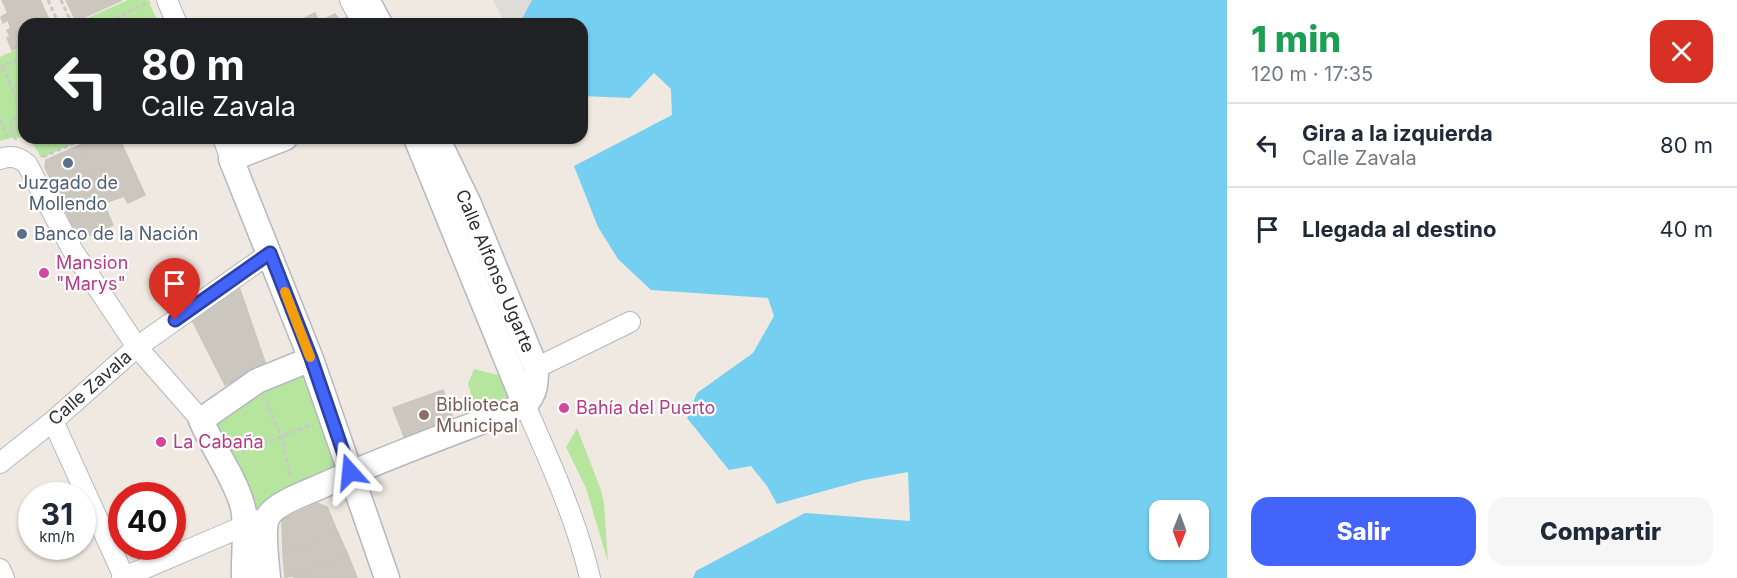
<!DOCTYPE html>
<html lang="es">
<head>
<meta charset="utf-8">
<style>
  body { margin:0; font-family:Inter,sans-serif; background:#f6f6f7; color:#1f2937; height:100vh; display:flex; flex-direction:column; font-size:22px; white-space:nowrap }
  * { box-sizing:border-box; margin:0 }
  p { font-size:20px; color:#747a83 }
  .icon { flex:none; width:33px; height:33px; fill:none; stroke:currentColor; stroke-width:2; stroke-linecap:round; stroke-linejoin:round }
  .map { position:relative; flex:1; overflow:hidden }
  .drawer { display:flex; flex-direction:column; background:#fff; width:510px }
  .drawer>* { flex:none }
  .hud { position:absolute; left:18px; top:18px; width:570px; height:126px; border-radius:18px; box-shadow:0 2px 4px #0004; background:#202124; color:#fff; overflow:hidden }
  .needle { width:39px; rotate:181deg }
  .buttons { position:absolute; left:1149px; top:500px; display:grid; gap:12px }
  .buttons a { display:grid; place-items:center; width:60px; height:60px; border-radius:12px; background:#fff; box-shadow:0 2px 4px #0004; font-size:30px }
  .speed { position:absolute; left:18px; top:482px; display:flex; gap:12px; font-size:30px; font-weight:700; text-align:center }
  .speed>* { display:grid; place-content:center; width:78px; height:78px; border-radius:50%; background:#fff; box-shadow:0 2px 4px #0004; line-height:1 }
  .speed small { font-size:15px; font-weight:400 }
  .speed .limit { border:9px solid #d22; background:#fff; color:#111 }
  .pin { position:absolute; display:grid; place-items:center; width:51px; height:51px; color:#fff; margin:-62px -26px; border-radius:50% 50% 50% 0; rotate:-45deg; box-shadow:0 0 6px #0007 }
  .pin .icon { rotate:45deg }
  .me { position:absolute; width:66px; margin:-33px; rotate:342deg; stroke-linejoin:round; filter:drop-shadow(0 0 4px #0008) }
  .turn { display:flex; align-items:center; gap:21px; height:126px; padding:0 24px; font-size:27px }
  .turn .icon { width:78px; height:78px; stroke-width:2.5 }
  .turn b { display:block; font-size:42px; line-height:51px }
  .round { display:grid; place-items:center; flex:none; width:63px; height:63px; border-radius:18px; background:#f6f6f7 }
  .head { display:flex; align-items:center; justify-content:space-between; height:102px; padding:0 24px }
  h1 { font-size:36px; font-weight:800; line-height:45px; color:#1e9e55 }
  .button { display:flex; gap:12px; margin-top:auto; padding:12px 24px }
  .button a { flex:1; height:69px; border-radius:18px; background:#4264fb; color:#fff; font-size:24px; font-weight:800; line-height:69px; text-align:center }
  .button a+a { background:#f6f6f7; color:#1f2937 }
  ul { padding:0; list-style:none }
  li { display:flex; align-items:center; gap:18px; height:84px; padding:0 24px; border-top:2px solid #e0e1e3 }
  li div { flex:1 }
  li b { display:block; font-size:22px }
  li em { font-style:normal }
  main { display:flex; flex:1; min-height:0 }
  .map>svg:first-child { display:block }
</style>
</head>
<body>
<main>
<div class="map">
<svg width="1227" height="578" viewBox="0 0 1227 578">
  <rect width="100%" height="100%" fill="#efe9e1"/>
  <path fill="#b6e59e" d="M128,0h20l11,24h-85z
    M24,46v92h61l-44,20c-9,-21 -20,-24 -41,-17v-84z
    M311,359l39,114 -105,52 -44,-105z
    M474,369l28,7 7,20 -33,13 -8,-25z
    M577,428l24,62 3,14 4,58 -22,-74 -20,-41z"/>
  <path fill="#dfdcd8" d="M493,0h39l-13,24h-13z"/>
  <path fill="#75cff0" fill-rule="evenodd" d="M532,0h695v578h-534l3,-7 109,-58 105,8 -2,-49 -44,8 -87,24 -10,-18 -16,-20 -22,4 -42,-52 10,-25 56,-40 21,-37 -6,-18 -117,-8 -33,-31 -20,-32 -24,-61 98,-51 -1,-26 -17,-16 -24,25 -48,-2v-72h-63zM1160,510h38v39h-38z"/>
  <path fill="#cbc7bf" stroke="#cbc5ba" stroke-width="1.5" d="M2,0h38l11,24h-27v21l-12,5 -5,-12 3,-2 -3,-6 4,-1 -3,-9 -5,3 -2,-6 7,-4z
    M66,0h56l-46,21z
    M315,13l4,9 16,-8 5,7 7,-4 3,7h-57z
    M95,138h24l26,57 -17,8 -4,-7 -11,4 -15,-33 -5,2 -11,-25z
    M82,144l11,25 -39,18 -9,-20 1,-7z
    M98,167l15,33 -43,20 -15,-34z
    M104,204l9,21 -34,15 -9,-20z
    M238,284l28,81 -41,20 -33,-65z
    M443,390l11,31 -49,18 -12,-31z
    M317,503l10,4 11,26 -55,22 -1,-35z
    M338,533l10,22 -63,23 -2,-23z
    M348,555l9,23h-63l-1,-3z"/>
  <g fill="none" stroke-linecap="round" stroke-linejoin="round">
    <defs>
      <path id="minor" d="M167,0l10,24
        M350,0l13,24
        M223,138l8,21
        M0,159c11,-4 19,-2 27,5l46,87 64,96 64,73
        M536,368l94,-46
        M525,405c25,57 51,113 65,173
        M53,421l71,156
        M0,463l53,-42 84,-74 133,-94
        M0,569l4,9
        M122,578l136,-58"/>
      <path id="tertiary" d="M367,0l13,24
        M285,138l-54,21 80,200 76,219
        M416,138l109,267
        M244,578c-1,-22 4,-55 -2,-74 -9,-30 -29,-55 -41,-84l56,-39 54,-22
        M268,578c-1,-15 -7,-52 1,-63 7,-11 36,-22 48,-27 68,-31 139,-56 208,-83 11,-12 11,-22 11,-37l-67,-164 -32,-66"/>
    </defs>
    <use href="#minor" stroke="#b4b7c1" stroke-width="22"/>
    <use href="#tertiary" stroke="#b4b7c1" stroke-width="27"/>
    <path stroke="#c9c9c9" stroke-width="3" stroke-dasharray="4.5 3" stroke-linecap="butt" d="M48,0l11,24
      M61,0l11,24
      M101,24l49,-22
      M0,67l24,-9
      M3,67l17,40 4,5
      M0,120l9,20
      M16,140l-5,-12v-7l13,-7
      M43,157l42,-19
      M266,401l15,35 10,41
      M242,452l71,-28"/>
    <use href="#minor" stroke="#fff" stroke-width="20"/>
    <use href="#tertiary" stroke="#fff" stroke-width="24"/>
  </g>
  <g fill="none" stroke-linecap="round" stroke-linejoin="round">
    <defs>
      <path id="route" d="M175,320l95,-67 41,105 39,114"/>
    </defs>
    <use href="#route" stroke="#2b41a3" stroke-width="15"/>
    <use href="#route" stroke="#4264fb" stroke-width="10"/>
    <path stroke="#f59e0b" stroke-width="10" d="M285,292l25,65"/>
  </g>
  <g fill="#5c6f8a" stroke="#fff" stroke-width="2">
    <circle cx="68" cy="163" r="6"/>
    <circle cx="22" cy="234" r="6"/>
  </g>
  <g fill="#d1479c" stroke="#fff" stroke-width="2">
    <circle cx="44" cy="273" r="6"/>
    <circle cx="564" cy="408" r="6"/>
    <circle cx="161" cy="442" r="6"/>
  </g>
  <circle fill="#8d6e63" stroke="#fff" stroke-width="2" cx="424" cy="415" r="6"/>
  <g text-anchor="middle" stroke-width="4.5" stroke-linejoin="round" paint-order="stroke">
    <g font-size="18" fill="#4e5e75" stroke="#fff">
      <text x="68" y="189">Juzgado de<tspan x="68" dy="21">Mollendo</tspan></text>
      <text x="34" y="240" text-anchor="start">Banco de la Nación</text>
    </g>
    <g font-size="18" fill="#b23c85" stroke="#fff" text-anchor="start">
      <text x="56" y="269">Mansion<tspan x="56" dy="21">"Marys"</tspan></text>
      <text x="576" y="414">Bahía del Puerto</text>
      <text x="173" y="448">La Cabaña</text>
    </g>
    <g font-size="18" fill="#2e2e2e" stroke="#fff">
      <text transform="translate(495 271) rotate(67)" y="6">Calle Alfonso Ugarte</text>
      <text transform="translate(90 388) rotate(-41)" y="6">Calle Zavala</text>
    </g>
    <g font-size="18" fill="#785e54" stroke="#fff" text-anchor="start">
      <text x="436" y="411">Biblioteca<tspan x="436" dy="21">Municipal</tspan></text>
    </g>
  </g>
</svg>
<div class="buttons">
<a><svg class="needle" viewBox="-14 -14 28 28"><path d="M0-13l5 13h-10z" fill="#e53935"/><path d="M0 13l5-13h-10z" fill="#747a83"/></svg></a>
</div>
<div class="speed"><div>31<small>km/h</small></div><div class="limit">40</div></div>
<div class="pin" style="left:175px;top:320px;background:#d93025"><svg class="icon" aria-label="arrive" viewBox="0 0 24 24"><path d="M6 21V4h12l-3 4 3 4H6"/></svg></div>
<svg class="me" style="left:350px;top:472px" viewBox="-20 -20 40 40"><path d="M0-17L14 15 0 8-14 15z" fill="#4264fb" stroke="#fff" stroke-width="4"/></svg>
<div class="hud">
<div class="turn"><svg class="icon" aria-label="left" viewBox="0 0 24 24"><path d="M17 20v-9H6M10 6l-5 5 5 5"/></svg><div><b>80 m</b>Calle Zavala</div></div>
</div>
</div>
<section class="drawer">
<div class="head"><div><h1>1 min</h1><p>120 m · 17:35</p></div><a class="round" style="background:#d93025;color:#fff"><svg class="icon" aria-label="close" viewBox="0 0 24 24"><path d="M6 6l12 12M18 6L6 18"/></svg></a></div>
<ul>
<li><svg class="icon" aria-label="left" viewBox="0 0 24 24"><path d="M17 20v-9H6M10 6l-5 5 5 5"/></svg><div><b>Gira a la izquierda</b><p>Calle Zavala</p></div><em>80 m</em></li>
<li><svg class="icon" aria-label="arrive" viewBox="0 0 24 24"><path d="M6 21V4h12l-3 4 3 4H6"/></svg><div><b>Llegada al destino</b></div><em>40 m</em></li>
</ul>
<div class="button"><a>Salir</a><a>Compartir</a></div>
</section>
</main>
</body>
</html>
